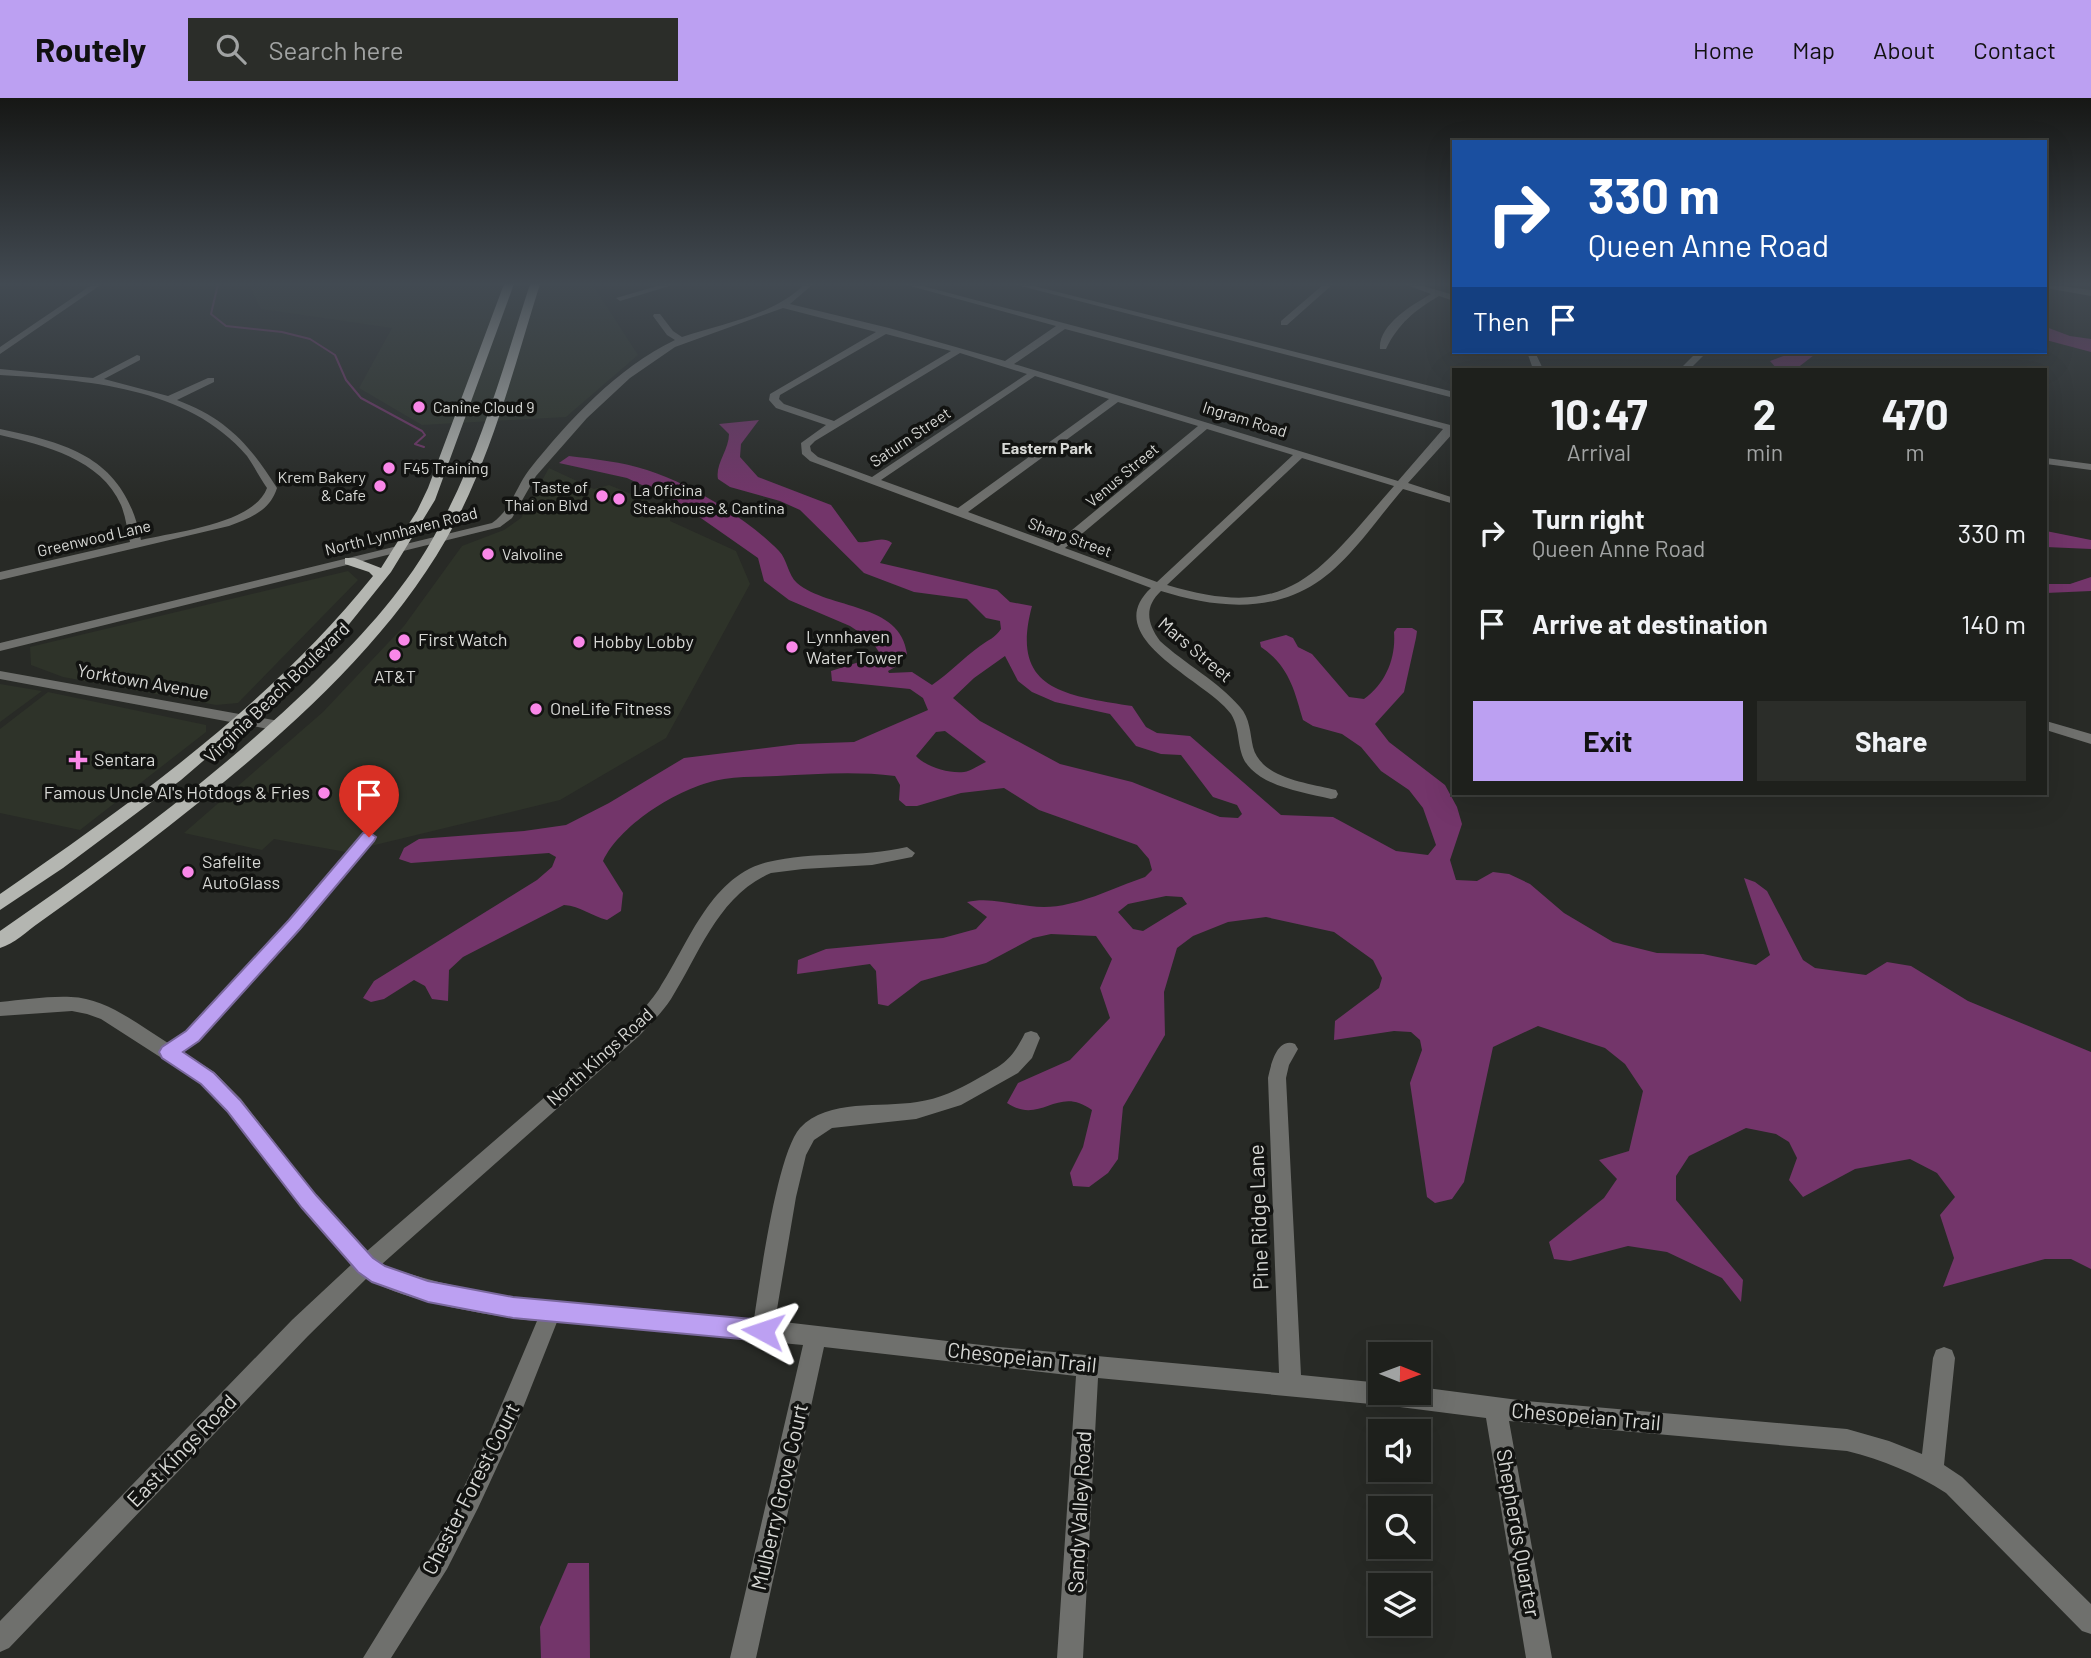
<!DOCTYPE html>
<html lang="en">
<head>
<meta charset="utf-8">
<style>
  body { margin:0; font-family:Barlow,sans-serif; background:#2b2d29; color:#f1f3f6; height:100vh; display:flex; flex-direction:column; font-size:26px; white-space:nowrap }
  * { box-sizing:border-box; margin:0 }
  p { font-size:23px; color:#a1a3a3 }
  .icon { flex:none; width:38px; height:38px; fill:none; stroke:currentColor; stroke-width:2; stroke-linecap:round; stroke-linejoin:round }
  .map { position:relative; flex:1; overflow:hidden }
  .sheet { position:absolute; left:1452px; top:270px; width:595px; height:427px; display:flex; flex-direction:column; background:#1e201c; border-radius:0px; box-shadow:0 7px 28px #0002,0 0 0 2px #3c3e3b }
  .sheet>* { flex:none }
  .hud { position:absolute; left:1452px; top:42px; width:595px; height:214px; border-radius:0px; box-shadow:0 7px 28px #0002,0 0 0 2px #3c3e3b; background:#1a4fa0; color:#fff; overflow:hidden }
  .needle { width:46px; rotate:91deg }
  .buttons { position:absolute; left:1368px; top:1244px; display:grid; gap:14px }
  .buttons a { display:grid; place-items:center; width:63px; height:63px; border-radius:0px; background:#1e201c; box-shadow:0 7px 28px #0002,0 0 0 2px #3c3e3b; font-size:35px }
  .pin { position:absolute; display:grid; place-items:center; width:60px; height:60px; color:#fff; margin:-72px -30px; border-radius:50% 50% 50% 0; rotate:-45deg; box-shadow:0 0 7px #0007 }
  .pin .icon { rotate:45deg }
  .me { position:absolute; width:77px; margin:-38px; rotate:275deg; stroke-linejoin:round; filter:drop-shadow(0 0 5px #0008) }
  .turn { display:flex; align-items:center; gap:24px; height:147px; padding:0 21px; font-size:32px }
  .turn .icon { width:91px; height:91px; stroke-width:2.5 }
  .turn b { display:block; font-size:49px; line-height:60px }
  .then { display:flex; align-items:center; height:66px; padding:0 21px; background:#0003; gap:14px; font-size:26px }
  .eta { display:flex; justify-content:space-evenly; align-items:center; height:119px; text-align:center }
  .eta b { font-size:42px; font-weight:700; line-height:49px }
  .primary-button { display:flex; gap:14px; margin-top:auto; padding:14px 21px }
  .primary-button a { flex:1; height:80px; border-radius:0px; background:#bca0f2; color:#111; font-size:28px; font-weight:700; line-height:80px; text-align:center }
  .primary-button a+a { background:#2b2d29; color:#f1f3f6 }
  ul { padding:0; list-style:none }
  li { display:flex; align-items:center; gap:21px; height:91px; padding:0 21px }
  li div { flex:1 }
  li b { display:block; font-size:26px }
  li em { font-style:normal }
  header { display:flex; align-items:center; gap:42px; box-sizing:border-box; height:98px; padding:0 35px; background:#bca0f2; color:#111 }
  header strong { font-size:33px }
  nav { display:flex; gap:38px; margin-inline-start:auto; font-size:24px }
  .search { width:490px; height:63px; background:#2b2d29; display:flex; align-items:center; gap:18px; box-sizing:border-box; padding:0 24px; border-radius:0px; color:#a1a3a3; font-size:26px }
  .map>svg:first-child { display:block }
</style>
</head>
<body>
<header>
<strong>Routely</strong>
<div class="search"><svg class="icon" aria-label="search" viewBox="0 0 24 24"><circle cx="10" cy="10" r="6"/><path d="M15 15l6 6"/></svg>Search here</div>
<nav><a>Home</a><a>Map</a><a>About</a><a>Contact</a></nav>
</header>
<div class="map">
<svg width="2091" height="1560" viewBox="0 0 2091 1560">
  <rect width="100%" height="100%" fill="#282a26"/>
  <path fill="#2e3329" d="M272,186h320l46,71 -72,62 -144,8 -63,-37 33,-60 -131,-19 -10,-21z
    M549,370l45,21 15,-4 62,25 -1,11 66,30 14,33 -84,154 -106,62 -214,52 -72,-13 -12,11 -78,-17 139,-121 81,-86 58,-80 42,-16 17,-12z
    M348,473l10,9 -120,123 -22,2 -153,-28 -32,-12 -1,-18z
    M0,586l42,7 -42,31z
    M48,594l158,33v7l-126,98 -80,-17v-84z"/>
  <path fill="#73356a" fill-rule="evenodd" d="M2046,229l24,9 21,3v13l-45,-12z
    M1794,254h24l-22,17h-19l-7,-8z
    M759,322l-18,24 -1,13 18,20 73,28 27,37c13,2 23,-7 34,1l-12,20 117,27 13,12 22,4c-23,85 34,89 100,100l14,21 11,6 33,3 91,79 52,2 63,34 32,4 8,-10 -13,-37 -14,-18 -28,-19 -20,-24 -19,-13 -29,-8 -10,-6c-9,-31 -14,-54 -42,-73l-1,-5 26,-7 7,3 5,9 14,7 37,43 15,2c22,-16 32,-41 30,-67l3,-4h15l5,3 -1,7 -12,54 -29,32 14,18 56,43 12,22 5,17 -12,36 6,20 21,1 16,-9 16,2 21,10 34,29 49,29 44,11 46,1 53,11 14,-10 -26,-77 11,4 12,9 36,69 12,8 51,7 21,-13 24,4 57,35 123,51v217l-20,-10h-26l-102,28 11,-29 -14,-43 15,-18 -18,-24 -27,-14 -55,10 -52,28 -14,-17 8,-22 -8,-16 -13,-8 -30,-6 -57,28 -13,20v24l67,80 -2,22 -19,-24 -55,-26 -39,-6 -58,15 -16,-2 -5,-17 55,-44 13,-19 -18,-19 30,-9 14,-60 -18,-27 -20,-16 -67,-22 -45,21 -29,135 -12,17 -17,4 -8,-6 -17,-114 12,-33 -2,-10 -9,-8 -17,-1 -60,9 1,-19 44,-33 3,-10 -9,-18 -39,-28 -68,-15 -38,5 -35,14 -16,12 -13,44 1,43 -42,72 -5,52 -10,14 -19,14 -16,-1 -3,-13 13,-26 9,-37c-35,-26 -51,16 -85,-7l11,-20 52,-23 40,-42 -10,-30 12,-29 -16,-23 -45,-2 -18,4 -47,25 -65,18 -33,25 -10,-2 -2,-33 -6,-7 -73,10 1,-14 28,-11 117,-11 33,-9 11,-12 -20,-15c26,-6 50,5 77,5 33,0 69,-19 101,-30l7,-7 -3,-11 -12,-14 -98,-35 -35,-22 -43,5 -44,13h-11l-7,-6 1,-15 -5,-9c-39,-5 -78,-2 -118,0 -17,1 -36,0 -53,3 -41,6 -103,44 -121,82l20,32 -2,18 -14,9c-16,-4 -26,-14 -43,-15l-101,52 -14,13 -1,31 -16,-2 -7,-13 -11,-6 -30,19 -13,3 -8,-4 11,-17 163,-101 15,-13 4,-10 -7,-4 -138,10 -12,-4 5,-11 15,-9 105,-8 42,-6 43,-22 75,-45 114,-14 56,-2 74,-32 -5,-12 -13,-9 -78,-8 -1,-10 50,-16 -10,-15 -21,-14 -61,-26 -25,-19 -6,-23 -80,-56 -51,-24 -68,-15 10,-7c26,3 53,6 78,14 42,13 101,49 132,81 8,8 9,24 18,32 32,27 104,19 110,71l-10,12 -9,5 1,2 23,-1 20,13c18,-12 31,-27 48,-39 8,-6 15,-8 21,-17l-1,-8 -14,-3 -19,-19 -53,-7 -50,-19 -64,-63 -20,-9 -50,-14 -12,-8c-3,-15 11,-29 11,-45l-10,-10zM1005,558l13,25 14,11 23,10 55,12 26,32 25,8 20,1 32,42 24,8 5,9 -4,4 -18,-1 -88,-35 -72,-18 -80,-43 -27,-23 21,-20zM945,633l40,30 1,1c-7,3 -15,9 -22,10 -15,2 -39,-6 -48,-16l20,-24zM1166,798l16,1 5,7 -44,27 -10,-2 -15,-17 10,-8z
    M2046,433l45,9v9l-45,-2z
    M2091,479v14l-45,2v-9h24z
    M568,1465h21l1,95h-49l-1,-31z"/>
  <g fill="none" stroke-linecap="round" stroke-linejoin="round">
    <path stroke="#73356a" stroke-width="2" d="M218,186l-7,30 15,12 56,6 28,7 25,16 11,25 15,18 61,33 3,4 -10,9 9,3"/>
    <path fill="#6f706d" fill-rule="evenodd" d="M93,186h9l-102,70v-7z
      M664,186h12l-56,17 -4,-3z
      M805,186h8l-23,20 99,24 116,33 51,-35 -153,-42h12l539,142v6l-46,51 46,15v6l-51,-15c-26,30 -54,73 -87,94 -47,31 -104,24 -155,8 -17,16 -14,32 -1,50 25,23 58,40 80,66 10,11 10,26 13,40 8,32 57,36 83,43l2,4 -2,4 -5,1c-25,-6 -61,-11 -80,-30 -16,-15 -9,-38 -20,-55 -23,-33 -134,-76 -80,-126l-341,-127 -8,-7 -1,-11 25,-18 -50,-17 -7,-8 1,-6 106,-62 -93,-24 -108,39 -45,31 -43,40 -51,58 -24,42 -12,9 -500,124v-8l492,-120c19,-13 24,-36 37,-53 40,-50 88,-102 146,-130l-8,-5 -14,-19 1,-2h6l13,17 9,6c42,-14 90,-21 123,-53zM1065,231l378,100 -45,52 -384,-117zM886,236l65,17 -117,70 -50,-17 -5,-5 1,-4zM960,255l67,21 -155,103 -54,-20 -7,-6 -1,-5 5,-5zM1035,278l74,23 -151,109 -77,-28zM1118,304l80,24 -143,118 -87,-32zM1207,331l86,26 -136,127 -92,-34zM1302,360l92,28c-75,85 -102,137 -227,99z
      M1013,186h13l428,108v6z
      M1324,186h9l-46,41h-6v-4z
      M1404,186h12l38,11v6l-15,-5c-24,14 -41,28 -53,53h-6c-2,-24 32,-44 51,-55z
      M2046,186l45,6v6l-45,-8z
      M1527,254h8l8,17h-10z
      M1697,254h10l-17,17h-10z
      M137,257l3,1v4l-36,19 64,17 40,-18h6v4l-37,18c50,19 72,44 100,88 -7,23 -27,30 -48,38l-229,54v-8l130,-30c-3,-12 -4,-25 -9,-37 -20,-46 -77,-60 -121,-70v-6c73,15 125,31 141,111 33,-8 113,-16 126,-52 -7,-10 -13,-22 -20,-32 -59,-70 -163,-76 -247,-81v-6l93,9z
      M2046,360l45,6v6l-45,-6z
      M0,573l279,50 7,5 -7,5 -279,-52z
      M2046,623l45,13v10l-45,-14z
      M368,734l8,5 -3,4 -72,88 -102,112 -16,11 31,20 27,27 75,97 51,55 260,-225c11,-12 23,-23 32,-37 29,-44 51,-113 109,-127 45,-11 93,-4 139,-15l8,6 -3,4 -40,8 -69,4 -32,4c-53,23 -71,80 -100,126 -9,14 -21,25 -32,37l-257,228 3,2c118,41 246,42 369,53 6,-39 23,-165 46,-191 28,-30 81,-20 117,-26 22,-3 41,-12 60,-23 27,-15 34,-18 48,-46l6,-2 6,2 3,5 -8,20 -14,15 -57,32 -45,14 -84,9 -18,12 -8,15 -10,42 -21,124 224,26 280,26 -11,-295c3,-14 9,-41 27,-34l3,5 -9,16 -3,13 15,297 80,8v10h38v-6l107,14 321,28 42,12 33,13 11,-96 3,-8 8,-3 8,3 3,8 -11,107 18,12 129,127v30l-9,-3 -136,-138c-31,-20 -63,-33 -99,-42l-338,-30 43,237h-26l-40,-240 -94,-12 -294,-28 -15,280h-26l19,-282 -252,-29 -68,311h-26l73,-313 -246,-23 -42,106 -37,80 -31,61 -56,89h-28l86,-140 38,-79 50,-118c-41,-4 -137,-20 -170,-43l-59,58 -299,312 -9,4v-31l292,-301 60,-56 -50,-56 -75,-97 -25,-27 -101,-65 -14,-5 -15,-3 -72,5v-14c23,-2 47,-6 71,-5 35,1 68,28 97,46l19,-12 102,-110 74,-88z"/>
    <path fill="#b4b6b1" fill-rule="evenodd" d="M504,186h10l-79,216 -44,72 -45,56 -51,54 -114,98 -118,88 -63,42v-16c136,-94 269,-189 373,-318l-4,-4 -24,-8v-6h10l26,10 36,-57 11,-23z
      M530,186h10c-25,80 -46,164 -85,239 -68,130 -199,236 -313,324 -34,26 -68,51 -102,75 -13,9 -26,22 -40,26v-17c109,-75 215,-153 311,-245 45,-44 90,-91 121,-146 46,-80 70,-169 98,-256z"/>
  </g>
  <linearGradient id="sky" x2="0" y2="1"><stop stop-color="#161715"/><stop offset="0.46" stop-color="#424a52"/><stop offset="1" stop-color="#424a52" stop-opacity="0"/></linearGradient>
  <rect width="2091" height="404" fill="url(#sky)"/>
  <path fill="#bca0f2" stroke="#7a689d" stroke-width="2" d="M369,734l7,5 -2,4 -74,88 -101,112 -16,11 31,21 26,27 76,95 57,63 12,8 43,15 85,16 250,23 7,3 3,8 -3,7 -7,3 -250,-23 -85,-16 -56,-20 -14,-10 -56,-64 -75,-97 -26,-27 -39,-26 -3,-6 3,-5 24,-16 103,-111 74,-87z"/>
  <g fill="#f987e8" stroke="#121311" stroke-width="2.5">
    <circle cx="419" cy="309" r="7"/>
    <circle cx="389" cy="370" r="7"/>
    <circle cx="380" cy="388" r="7"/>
    <circle cx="602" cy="398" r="7"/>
    <circle cx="619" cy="401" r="7"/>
    <circle cx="488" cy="456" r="7"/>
    <circle cx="404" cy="542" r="7"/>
    <circle cx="579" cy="544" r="7"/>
    <circle cx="792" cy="549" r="7"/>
    <circle cx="395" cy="557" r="7"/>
    <circle cx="536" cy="611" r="7"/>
    <path d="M74.5 651.5h7v7h7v7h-7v7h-7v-7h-7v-7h7z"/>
    <circle cx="324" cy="695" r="7"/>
    <circle cx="188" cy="774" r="7"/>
  </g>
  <g text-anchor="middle" stroke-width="7" stroke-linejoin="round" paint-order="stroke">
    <g font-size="16" fill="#d7d8d5" stroke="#121311" text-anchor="start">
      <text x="433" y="315">Canine Cloud 9</text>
      <text x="403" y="376">F45 Training</text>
      <text x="366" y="385" text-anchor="end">Krem Bakery<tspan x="366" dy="18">&amp; Cafe</tspan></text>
      <text x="588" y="395" text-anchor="end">Taste of<tspan x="588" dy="18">Thai on Blvd</tspan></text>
      <text x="633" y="398">La Oficina<tspan x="633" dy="18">Steakhouse &amp; Cantina</tspan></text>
      <text x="502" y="462">Valvoline</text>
    </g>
    <g font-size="16" fill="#d7d8d5" stroke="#121311">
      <text transform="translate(1245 321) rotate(17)" y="6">Ingram Road</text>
      <text transform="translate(910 339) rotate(-34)" y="6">Saturn Street</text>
      <text transform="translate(1122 377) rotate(-40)" y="6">Venus Street</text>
      <text transform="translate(401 433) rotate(-14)" y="6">North Lynnhaven Road</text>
      <text transform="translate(1070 439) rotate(20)" y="6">Sharp Street</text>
      <text transform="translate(94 440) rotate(-13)" y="6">Greenwood Lane</text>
    </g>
    <g font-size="16" font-weight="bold" fill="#d7d8d5" stroke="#121311">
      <text x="1047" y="356">Eastern Park</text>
    </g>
    <g font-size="18" fill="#d7d8d5" stroke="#121311" text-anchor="start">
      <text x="806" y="545">Lynnhaven<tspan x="806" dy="21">Water Tower</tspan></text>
      <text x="418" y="548">First Watch</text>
      <text x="593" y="550">Hobby Lobby</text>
      <text x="395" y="585" text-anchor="middle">AT&amp;T</text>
      <text x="550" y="617">OneLife Fitness</text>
      <text x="94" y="668">Sentara</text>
      <text x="310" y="701" text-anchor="end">Famous Uncle Al's Hotdogs &amp; Fries</text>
      <text x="202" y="770">Safelite<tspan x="202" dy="21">AutoGlass</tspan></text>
    </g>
    <g font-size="18" fill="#d7d8d5" stroke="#121311">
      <text transform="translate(1195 552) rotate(40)" y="6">Mars Street</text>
      <text transform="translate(143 584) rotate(10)" y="6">Yorktown Avenue</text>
      <text transform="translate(277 595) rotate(-44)" y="6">Virginia Beach Boulevard</text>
      <text transform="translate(600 959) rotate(-42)" y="6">North Kings Road</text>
    </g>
    <g font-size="21" fill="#d7d8d5" stroke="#121311">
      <text transform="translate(1259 1119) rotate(-92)" y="7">Pine Ridge Lane</text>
      <text transform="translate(1022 1260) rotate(6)" y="7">Chesopeian Trail</text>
      <text transform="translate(1586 1319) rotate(5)" y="7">Chesopeian Trail</text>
      <text transform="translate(182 1353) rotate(-46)" y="7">East Kings Road</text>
      <text transform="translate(471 1391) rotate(-63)" y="7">Chester Forest Court</text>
      <text transform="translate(780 1399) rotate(-77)" y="7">Mulberry Grove Court</text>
      <text transform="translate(1080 1414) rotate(-87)" y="7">Sandy Valley Road</text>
      <text transform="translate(1518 1435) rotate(80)" y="7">Shepherds Quarter</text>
    </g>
  </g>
</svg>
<div class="buttons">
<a><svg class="needle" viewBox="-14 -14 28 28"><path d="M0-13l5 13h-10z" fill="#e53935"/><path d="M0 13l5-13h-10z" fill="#a1a3a3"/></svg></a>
<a><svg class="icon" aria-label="sound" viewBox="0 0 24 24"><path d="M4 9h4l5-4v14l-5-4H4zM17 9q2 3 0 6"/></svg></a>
<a><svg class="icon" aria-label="search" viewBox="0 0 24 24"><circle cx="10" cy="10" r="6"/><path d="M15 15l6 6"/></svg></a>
<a><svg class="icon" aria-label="layers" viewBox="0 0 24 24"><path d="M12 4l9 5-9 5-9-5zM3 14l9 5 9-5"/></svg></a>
</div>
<div class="pin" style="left:369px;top:739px;background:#d93025"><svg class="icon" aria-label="arrive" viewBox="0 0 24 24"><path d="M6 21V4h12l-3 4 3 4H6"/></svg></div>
<svg class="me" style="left:763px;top:1233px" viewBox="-20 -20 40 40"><path d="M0-17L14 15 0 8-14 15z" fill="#bca0f2" stroke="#fff" stroke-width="4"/></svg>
<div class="hud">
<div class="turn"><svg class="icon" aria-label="right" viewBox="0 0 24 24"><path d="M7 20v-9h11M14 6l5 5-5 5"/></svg><div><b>330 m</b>Queen Anne Road</div></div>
<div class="then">Then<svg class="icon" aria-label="arrive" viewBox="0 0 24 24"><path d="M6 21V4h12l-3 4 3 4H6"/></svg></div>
</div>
<section class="sheet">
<div class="eta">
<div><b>10:47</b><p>Arrival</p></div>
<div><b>2</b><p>min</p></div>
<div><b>470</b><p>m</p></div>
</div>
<ul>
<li><svg class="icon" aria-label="right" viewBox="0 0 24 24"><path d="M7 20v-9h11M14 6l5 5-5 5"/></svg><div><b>Turn right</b><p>Queen Anne Road</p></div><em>330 m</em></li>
<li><svg class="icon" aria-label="arrive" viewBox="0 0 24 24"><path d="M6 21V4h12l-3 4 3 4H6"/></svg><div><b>Arrive at destination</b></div><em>140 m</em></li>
</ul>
<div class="primary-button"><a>Exit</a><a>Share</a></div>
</section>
</div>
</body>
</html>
